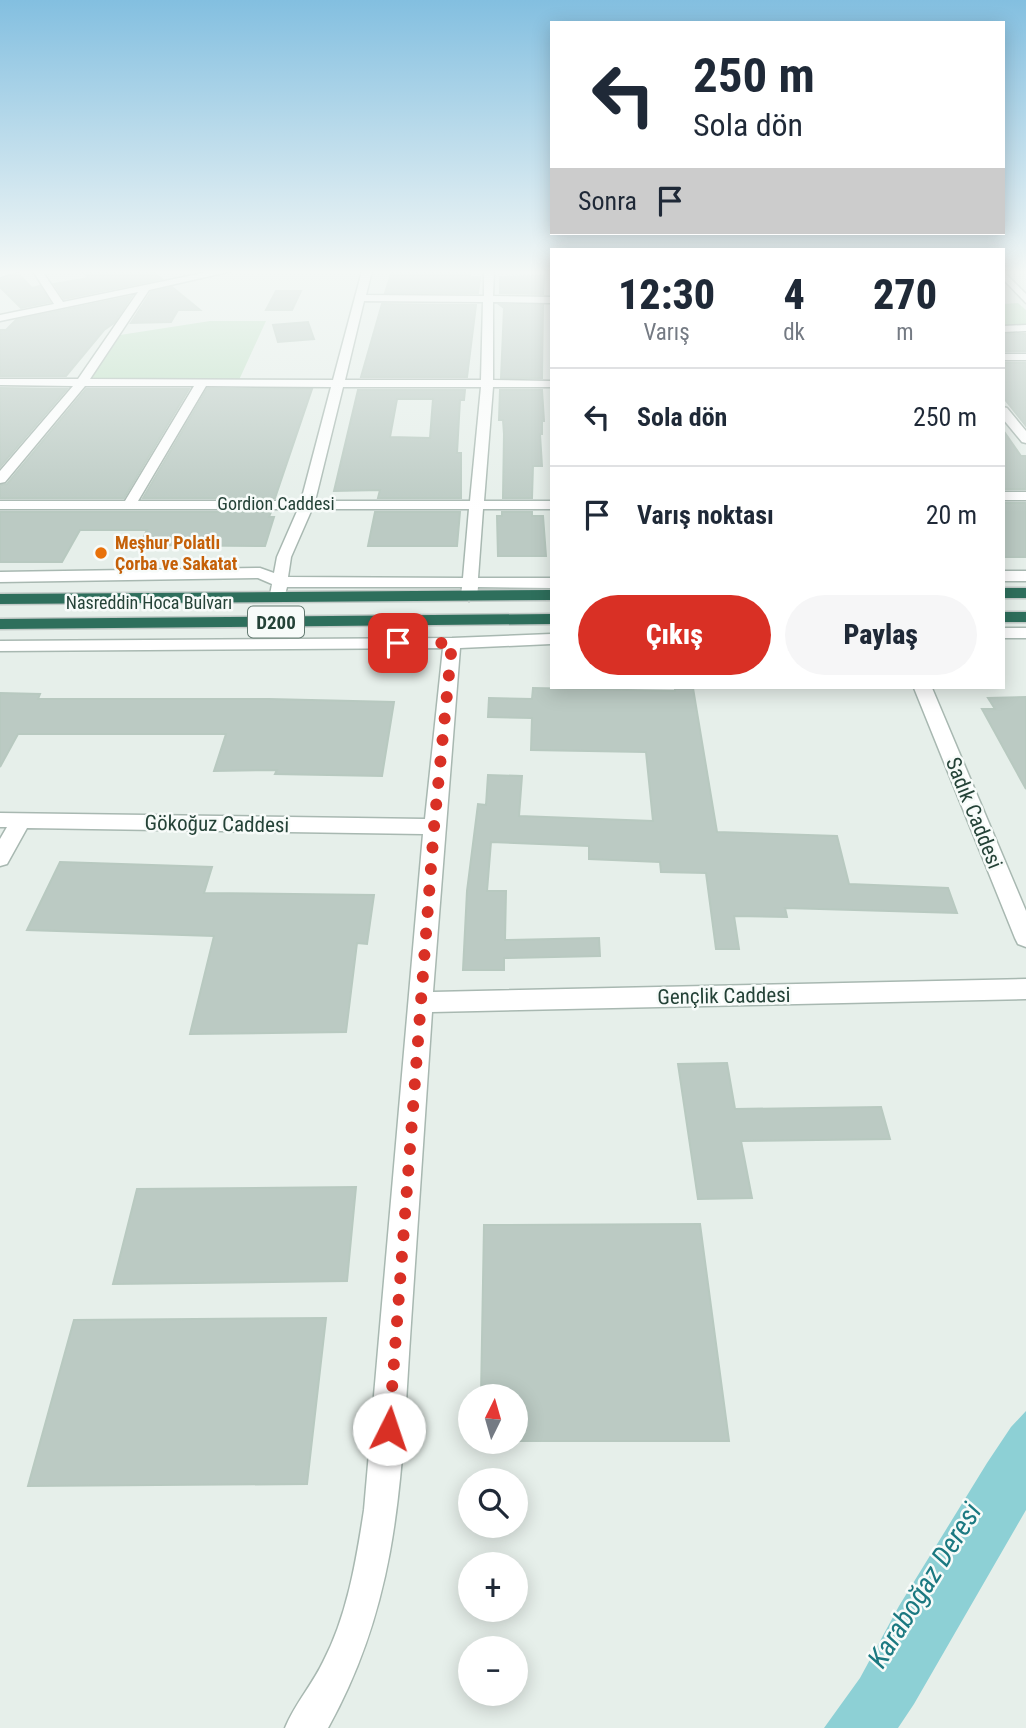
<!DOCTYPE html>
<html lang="tr">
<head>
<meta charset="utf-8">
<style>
  body { margin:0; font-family:"Roboto Condensed",sans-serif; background:#f6f6f7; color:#1f2937; height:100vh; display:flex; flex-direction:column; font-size:26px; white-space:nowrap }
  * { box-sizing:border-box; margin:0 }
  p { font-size:23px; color:#747a83 }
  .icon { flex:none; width:38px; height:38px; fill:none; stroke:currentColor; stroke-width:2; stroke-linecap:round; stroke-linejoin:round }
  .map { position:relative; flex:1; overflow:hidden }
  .side { position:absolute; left:550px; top:248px; width:455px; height:441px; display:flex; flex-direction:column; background:#fff; border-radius:0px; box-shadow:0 4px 18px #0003 }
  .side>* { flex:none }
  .hud { position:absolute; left:550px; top:21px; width:455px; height:214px; border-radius:0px; box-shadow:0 4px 18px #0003; background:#fff; color:#1f2937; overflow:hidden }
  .needle { width:46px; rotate:5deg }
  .controls { position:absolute; left:458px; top:1384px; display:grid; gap:14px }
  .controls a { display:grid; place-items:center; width:70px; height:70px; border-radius:50%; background:#fff; box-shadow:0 4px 18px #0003; font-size:35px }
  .pin { position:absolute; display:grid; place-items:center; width:60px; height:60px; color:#fff; margin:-30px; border-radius:14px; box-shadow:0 4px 10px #0006 }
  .me { position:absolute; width:77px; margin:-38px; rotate:4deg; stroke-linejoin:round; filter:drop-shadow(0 0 5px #0008) }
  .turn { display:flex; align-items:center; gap:24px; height:147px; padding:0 28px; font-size:32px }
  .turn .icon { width:91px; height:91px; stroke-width:2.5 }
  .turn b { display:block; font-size:49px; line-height:60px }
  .then { display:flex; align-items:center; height:66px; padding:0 28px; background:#0003; gap:14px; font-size:26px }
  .eta { display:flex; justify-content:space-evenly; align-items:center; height:119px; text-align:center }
  .eta b { font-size:42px; font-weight:800; line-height:49px }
  .cta { display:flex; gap:14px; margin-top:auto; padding:14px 28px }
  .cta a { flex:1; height:80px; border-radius:42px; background:#d93025; color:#fff; font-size:28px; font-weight:800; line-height:80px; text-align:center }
  .cta a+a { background:#f6f6f7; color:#1f2937 }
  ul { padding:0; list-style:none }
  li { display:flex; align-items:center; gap:21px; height:98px; padding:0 28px; border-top:2px solid #e0e1e3 }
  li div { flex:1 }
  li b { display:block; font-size:26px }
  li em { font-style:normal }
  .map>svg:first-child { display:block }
</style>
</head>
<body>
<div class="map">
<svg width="1026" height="1728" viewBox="0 0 1026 1728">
  <rect width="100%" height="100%" fill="#e6efea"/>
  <path fill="#bfe0c5" d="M1018,303l8,7v16l-23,1v-23z
    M210,321h56l-27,59h-151l32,-45z"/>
  <path fill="#8dd0d5" d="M1026,1411v99l-112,194 -16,24h-74l36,-50 39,-72 88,-143 24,-36z"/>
  <path fill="#bbcac3" stroke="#b8c9c0" stroke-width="2" fill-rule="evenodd" d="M82,271h70l10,8 -98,20 -10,-15 35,-6z
    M392,271h78v6h10l-2,16h-93z
    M18,274l14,14 8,-2 10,16 -29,6 -21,-21v-8z
    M544,276l-1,18 -43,-1v-16z
    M172,287l28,23h-22l-7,12 -40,1 20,-31z
    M276,291h25l-9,19h-26z
    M132,296l-18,27 -10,7 -38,46h-66v-46h6l10,-10z
    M382,304l94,1 -9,72h-106z
    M500,305h43l-1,73h-41l3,-70z
    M308,322l6,17 -36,3 -5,-17z
    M1003,334h23v17h-23z
    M1003,363h23v63l-23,-29z
    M0,388l67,1 -67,78z
    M86,389h103l-65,109h-124v-13l7,-1z
    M207,389h105l-37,109h-132z
    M358,390h107l-1,10h-4l-3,53h4v45h-83l2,-8 -46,1zM397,399h36l-3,39 -40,-1z
    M500,390h42l2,31h-2v13h-2l2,32h-9l-1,32h-29l1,-64 -1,-14h-4z
    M1003,430l18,26h5v33h-23z
    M1003,503h23v54h-23z
    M0,512h271l-2,5h5l-9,29 -125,-1 7,-15h-67l-18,32h-62z
    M375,512h85l-3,34h-89z
    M502,512h30v4h11l3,40h-48l-1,-40h5z
    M533,688l142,3v-3h18l24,144 120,4 12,48 99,4 9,25 -172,-5 2,9 -53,-1 5,33h-23l-10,-76 -45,-1 -1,-10 -71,-3v-13l-98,-4 -4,49h19l-1,49 94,-2 1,18 -96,2v12h-41l4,-79 11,-87 8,1 2,-30 34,1 -3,40 134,5 -7,-69 -115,-2 1,-32 -44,-1 1,-19 43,1z
    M0,693l40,1 -2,5h231l125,3 -12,74 -107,-2 2,-4 -63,1 12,-37h-208l-18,33z
    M1026,697v92l-44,-80h13l-7,-11z
    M60,862l152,5 -8,26 170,2 -7,49 -10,-1 -11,89 -156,2 24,-98 -187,-6z
    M727,1063l8,46 146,-2 9,32 -149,2 11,57 -54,1 -20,-135z
    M356,1187l-9,94 -234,3 24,-95z
    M700,1224l29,217h-213v-45h-35l3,-171z
    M326,1318l-19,166 -279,2 46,-166z"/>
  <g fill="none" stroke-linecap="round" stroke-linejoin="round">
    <defs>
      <path id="minor" d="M0,271h19l-19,6z
        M33,271h9l21,31 150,-31h19l-83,19 -59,89 243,1 29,-109h10l-6,24 118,1v-25h10l-1,25 58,1v6l-58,-1v78l58,1v6h-58l-9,114h67v8h-68l-5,69h73v10l-73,-1 -1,9 -8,5 -8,-5 1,-9h-175l-3,11 -6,2 -8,-5 2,-11 -14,-6 -258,4v-10l260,-4 14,5 3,-16 21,-48h-298v-8h125l69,-115h-109l-80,96 -5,1v-12l73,-85 -73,-1v-6h78l60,-87 -138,29v-6l54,-11zM364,301l119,1 -2,78h-136zM206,386l125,1 -30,114h-163zM343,387h138l-11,114h-155zM312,509h157l-6,69 -175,-1 3,-20z
        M1003,271l23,23v9l-23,-24z
        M1026,325v6l-23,1v-6z
        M1003,354h23v6h-23z
        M1003,407l4,1 19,23v12l-4,-1 -19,-23z
        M1003,492h23v8h-23z
        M1003,571h23v10h-23z
        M1003,628h23v10h-23z
        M551,634v10l-91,4 -27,344 593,-13v20l-594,13c-7,104 -14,207 -21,311 -10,147 -9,272 -83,405h-43c9,-23 27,-43 38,-66 24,-46 33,-100 41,-152l59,-676 -396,-6 -20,36 -7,2v-27l7,-12h-7v-14l425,6 18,-171 -443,3v-10l452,-3z
        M914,688h18l94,223v36l-8,-3 -3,-6z"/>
      <path id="highway" d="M1003,588h23v10h-23z
        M551,590v10l-551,4v-10z
        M1003,612h23v10h-23z
        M551,614v10l-551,5v-10z"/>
    </defs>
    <use href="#minor" stroke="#a8b8b1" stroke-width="3"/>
    <use href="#highway" stroke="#c2cac7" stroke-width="3"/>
    <use href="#minor" fill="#fff" fill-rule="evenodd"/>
    <use href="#highway" fill="#2e6f5c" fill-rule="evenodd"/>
  </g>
  <linearGradient id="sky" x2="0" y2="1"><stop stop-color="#83bfe0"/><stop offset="0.53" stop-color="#f4f8f6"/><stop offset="1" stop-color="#f4f8f6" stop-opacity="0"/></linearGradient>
  <rect width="1026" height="513" fill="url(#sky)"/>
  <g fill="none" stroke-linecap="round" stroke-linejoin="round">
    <path stroke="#d93025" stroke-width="12" stroke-dasharray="0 21.6" d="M389,1429l45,-602 18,-184h-54"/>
  </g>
  <circle fill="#e8710a" stroke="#f7fbf9" stroke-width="2.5" cx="101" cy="553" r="7"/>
  <g text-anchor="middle" stroke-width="5" stroke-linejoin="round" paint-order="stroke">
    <g font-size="18" fill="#244237" stroke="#f7fbf9">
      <text x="276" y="510">Gordion Caddesi</text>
      <text x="149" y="609">Nasreddin Hoca Bulvarı</text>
    </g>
    <g font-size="18" font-weight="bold" fill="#c56008" stroke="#f7fbf9" text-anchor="start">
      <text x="115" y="549">Meşhur Polatlı<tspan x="115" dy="21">Çorba ve Sakatat</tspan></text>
    </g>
    <rect fill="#f7fbf9" stroke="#637a71" stroke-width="2" x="248" y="606.5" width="56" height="31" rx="5"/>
    <g font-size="19" font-weight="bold" fill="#244237">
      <text x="276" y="629">D200</text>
    </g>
    <g font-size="21" fill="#244237" stroke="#f7fbf9">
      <text transform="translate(974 813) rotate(68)" y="7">Sadık Caddesi</text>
      <text transform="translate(217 824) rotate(1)" y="7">Gökoğuz Caddesi</text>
      <text transform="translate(724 996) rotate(-1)" y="7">Gençlik Caddesi</text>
    </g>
    <g font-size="28" font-style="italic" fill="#1b7981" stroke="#f7fbf9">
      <text transform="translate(924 1585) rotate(-58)" y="10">Karaboğaz Deresi</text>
    </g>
  </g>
</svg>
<div class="controls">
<a><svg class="needle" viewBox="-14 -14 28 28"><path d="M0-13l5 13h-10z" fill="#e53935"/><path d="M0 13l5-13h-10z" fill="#747a83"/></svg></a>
<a><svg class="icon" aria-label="search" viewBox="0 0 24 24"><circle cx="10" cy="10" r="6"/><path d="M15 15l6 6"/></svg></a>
<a>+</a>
<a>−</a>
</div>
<div class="pin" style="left:398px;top:643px;background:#d93025"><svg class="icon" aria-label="arrive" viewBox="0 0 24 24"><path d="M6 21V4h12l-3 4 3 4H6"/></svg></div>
<svg class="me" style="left:389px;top:1429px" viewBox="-20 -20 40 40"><circle r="19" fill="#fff"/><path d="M0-13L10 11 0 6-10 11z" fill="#d93025"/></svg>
<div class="hud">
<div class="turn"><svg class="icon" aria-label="left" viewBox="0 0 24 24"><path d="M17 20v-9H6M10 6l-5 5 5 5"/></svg><div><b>250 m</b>Sola dön</div></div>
<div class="then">Sonra<svg class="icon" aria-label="arrive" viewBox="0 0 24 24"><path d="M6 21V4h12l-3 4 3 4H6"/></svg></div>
</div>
<section class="side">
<div class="eta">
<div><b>12:30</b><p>Varış</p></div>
<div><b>4</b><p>dk</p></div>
<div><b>270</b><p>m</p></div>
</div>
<ul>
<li><svg class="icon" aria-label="left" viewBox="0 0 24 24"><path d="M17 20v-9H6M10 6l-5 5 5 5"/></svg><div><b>Sola dön</b></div><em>250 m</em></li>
<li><svg class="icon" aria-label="arrive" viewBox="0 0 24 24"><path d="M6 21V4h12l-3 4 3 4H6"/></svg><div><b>Varış noktası</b></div><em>20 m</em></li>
</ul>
<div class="cta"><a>Çıkış</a><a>Paylaş</a></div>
</section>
</div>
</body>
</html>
